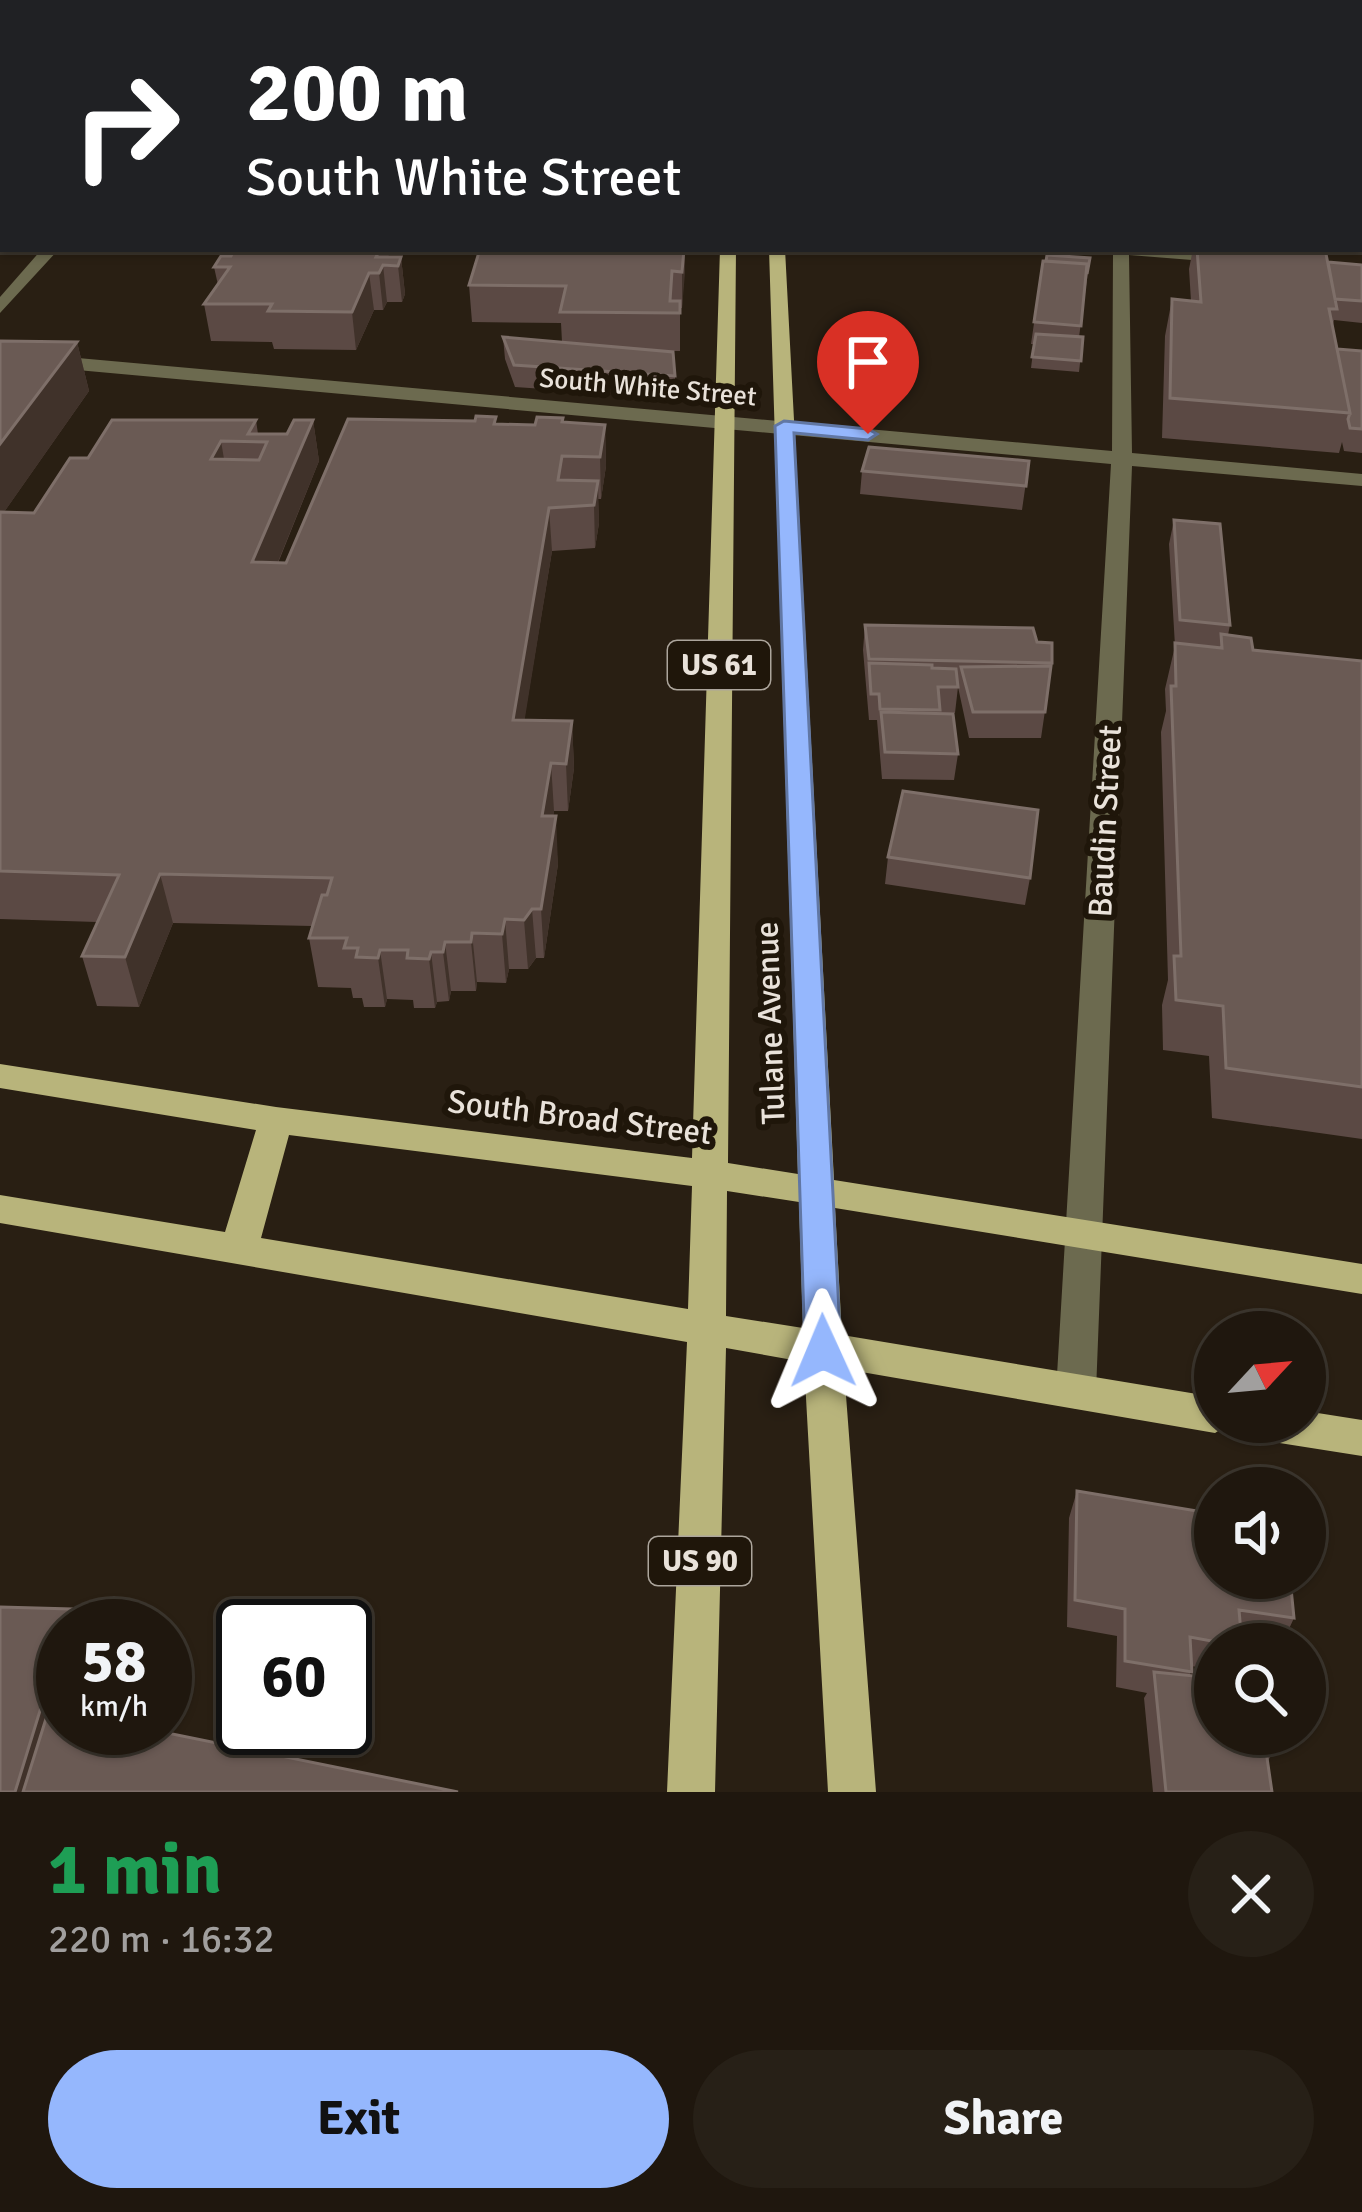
<!DOCTYPE html>
<html lang="en">
<head>
<meta charset="utf-8">
<style>
  body { margin:0; font-family:Signika,sans-serif; background:#272017; color:#f1f3f6; height:100vh; display:flex; flex-direction:column; font-size:45px; white-space:nowrap }
  * { box-sizing:border-box; margin:0 }
  p { font-size:39px; color:#a19f9e }
  .icon { flex:none; width:66px; height:66px; fill:none; stroke:currentColor; stroke-width:2; stroke-linecap:round; stroke-linejoin:round }
  .map { position:relative; height:1792px; overflow:hidden }
  .details { display:flex; flex-direction:column; background:#1f170e; flex:1 }
  .details>* { flex:none }
  .top-card { position:absolute; left:0px; top:0px; width:1362px; height:252px; box-shadow:0 3px 9px #0004,0 0 0 3px #3c362e; background:#202124; color:#fff; overflow:hidden }
  .needle { width:78px; rotate:64deg }
  .tools { position:absolute; left:1194px; top:1311px; display:grid; gap:24px }
  .tools a { display:grid; place-items:center; width:132px; height:132px; border-radius:50%; background:#1f170e; box-shadow:0 3px 9px #0004,0 0 0 3px #3c362e; font-size:60px }
  .speed { position:absolute; left:36px; top:1599px; display:flex; gap:24px; font-size:60px; font-weight:700; text-align:center }
  .speed>* { display:grid; place-content:center; width:156px; height:156px; border-radius:50%; background:#1f170e; box-shadow:0 3px 9px #0004,0 0 0 3px #3c362e; line-height:1 }
  .speed small { font-size:30px; font-weight:400 }
  .speed .limit { border:6px solid #111; border-radius:18px; background:#fff; color:#111 }
  .pin { position:absolute; display:grid; place-items:center; width:102px; height:102px; color:#fff; margin:-123px -51px; border-radius:50% 50% 50% 0; rotate:-45deg; box-shadow:0 0 12px #0007 }
  .pin .icon { rotate:45deg }
  .me { position:absolute; width:132px; margin:-66px; rotate:359deg; stroke-linejoin:round; filter:drop-shadow(0 0 9px #0008) }
  .turn { display:flex; align-items:center; gap:42px; height:252px; padding:0 48px; font-size:54px }
  .turn .icon { width:156px; height:156px; stroke-width:2.5 }
  .turn b { display:block; font-size:84px; line-height:102px }
  .round { display:grid; place-items:center; flex:none; width:126px; height:126px; border-radius:63px; background:#272017 }
  .headline { display:flex; align-items:center; justify-content:space-between; height:204px; padding:0 48px }
  h1 { font-size:72px; font-weight:700; line-height:90px; color:#1e9e55 }
  .cta { display:flex; gap:24px; margin-top:auto; padding:24px 48px }
  .cta a { flex:1; height:138px; border-radius:72px; background:#95b7fd; color:#111; font-size:48px; font-weight:700; line-height:138px; text-align:center }
  .cta a+a { background:#272017; color:#f1f3f6 }
  .map>svg:first-child { display:block }
</style>
</head>
<body>
<div class="map">
<svg width="1362" height="1792" viewBox="0 0 1362 1792">
  <rect width="100%" height="100%" fill="#291f13"/>
  <g fill="none" stroke-linecap="round" stroke-linejoin="round">
    <path fill="#6c6a4f" fill-rule="evenodd" d="M788,0h66l4,3h-66z
      M1128,0h12v3h-12z
      M0,44h3v8h-3z
      M42,249h17l-59,64v-16z
      M1101,249c34,0 111,-8 137,9l-8,5 -101,-8 3,198 230,21v12l-230,-20 -36,926 -6,12 -14,5 -14,-5 -6,-12 55,-928 -1111,-101v-12l1112,100 1,-197z"/>
    <path fill="#b8b47b" fill-rule="evenodd" d="M727,0h12l-13,3z
      M760,0h12l1,3h-12z
      M720,249h16l-8,914 70,11 -29,-925h16l49,931 528,84v30l-527,-86 7,127 373,62v25h17l-17,11 -371,-64 32,423h-48l-24,-430 -78,-14 -11,444h-48l20,-450 -687,-119v-28l225,37 31,-102 -256,-42v-24l276,43 416,51zM289,1135l403,51 -4,123 -427,-71zM727,1191l72,11 4,126 -77,-12z
      M1305,1411l57,9v36l-102,-16 -14,-5 -6,-13h65z"/>
  </g>
  <path fill="#5b4944" d="M327,0h362v3h-313z
    M936,0h70l-11,3z
    M1359,69h3v46h-3z
    M1359,122h3v57h-3z
    M1359,189h3v62l-6,-2h3z
    M480,249h208v5h-3l-3,54h-2v43h-13l8,25v22l-160,-11 -10,-28 -2,-22 59,5 -1,-19 -89,-1 -3,-37z
    M1193,249h132l3,13 34,3v58l-28,-3 -1,5 4,24 25,2v102l-18,-2 -2,-9 -3,11 -177,-15 3,-102 7,-37 19,2 -2,-32z
    M401,257l4,37 -3,8h-15l-4,8h-9l-18,40 -82,-1 -2,-7 -61,-1 -7,-37 14,-19 -4,-18z
    M1090,258l-11,79h4l-4,35 -48,-4 3,-24h-3l12,-83z
    M0,341l77,1 12,49 -85,121 30,1 54,-55 168,-38 2,14h29l26,-14 6,41 -41,102h8l211,-139 38,1 28,-3 42,3 1,41 -5,33h-3l1,24 -4,25 -43,3 -28,169 48,1 2,47 -6,43h-14l-1,5 5,48 -14,94h-8l-8,11h-19l-3,14 -29,-1 -1,9h-25l-2,10 -12,1 -2,6h-21l-1,-8 -26,-1 -2,8h-21l-2,-9h-9l-2,-10 -33,-1 -9,-49 3,-12 -139,-3 -34,84 -42,-1 -15,-50 15,-34 -97,-3z
    M1029,461l-7,49 -162,-16 2,-23z
    M1174,520l56,105 -2,10 25,15 109,11v478l-150,-21 -3,-62 -46,-6 -1,-45 6,-25 -7,-248 5,-21 -1,-22 10,-43 -6,-102z
    M865,625l172,17 15,21 -11,75h-72l-11,-51 -3,26h-16l19,41 -4,26 -72,-1 -5,-59h-8l-6,-70z
    M888,857l142,21 -5,27 -140,-21z
    M1077,1491l217,127 -12,26 -41,-6 1,6h-27v26l-24,-4 -1,10 86,69 -8,16 4,31h-119l-9,-94 3,-5 -31,-6 1,-51 -50,-9 2,-109z"/>
  <path fill="#40322a" d="M3,160v60l-3,2v-60z
    M374,249h14l2,17 -7,-1 4,37 -4,8 -4,-37z
    M685,249v24l-3,35v-36z
    M401,257l4,37 -3,8 -4,-36z
    M369,273l5,37 -18,40 -4,-38z
    M77,342l12,49 -89,127v-74z
    M313,420l6,41 -59,145 -8,-44z
    M605,425l1,41 -5,33 -1,-42z
    M221,441l7,42 -17,-24z
    M598,481l1,42 -4,25 -1,-43z
    M549,508l3,43 -35,216 -4,-47z
    M572,721l2,47 -6,43 -2,-47z
    M551,763l3,48 -9,53 -3,-48z
    M556,816l2,48 -14,94 -3,-49z
    M160,874l13,49 -34,84 -14,-50z
    M532,909l4,49 -8,11 -4,-49z
    M505,919l4,50 -3,14 -4,-49z
    M472,933l5,49 -1,9 -5,-49z
    M445,942l6,49 -2,10 -6,-49z
    M380,950l7,49 -2,8 -7,-49z
    M431,952l6,50 -2,6 -6,-49z
    M71,1609l8,17h-13z
    M63,1636v92l-10,64h-38z"/>
  <path fill="#6a5a54" stroke="#7e6f69" stroke-width="3" fill-rule="evenodd" d="M36,0h19l-4,3h-19z
    M140,0l18,1 42,-1 -5,3h-61z
    M450,0l32,1 -1,2h-32z
    M612,0h75v3h-76z
    M816,0h71l-2,3h-69z
    M1258,0h39l1,3h-36z
    M1310,0h26l1,3h-26z
    M487,1h30l-1,2h-30z
    M1342,1l20,1v13h-3v-12h-17z
    M1359,29l3,2v23h-3z
    M1359,69h3v28h-3z
    M1359,122h3v39l-3,-1z
    M1359,189h3v42l-3,-8z
    M235,249h145l-4,8h25l-3,9 -15,-1 -4,8h-10l-17,39 -84,-1 4,-7h-68l26,-37h-16l7,-11h10z
    M480,249h204l-2,23 -10,-1 -2,30h10v12l-120,-1 6,-26 -97,-1z
    M1197,249h128l12,60h-8l21,104 -180,-15 2,-99 29,3z
    M1047,255l43,3 -3,16v-10l-41,-3z
    M1043,261l44,3 -6,62 -47,-4z
    M1328,262l34,3v36l-27,-2z
    M1036,334l47,3 -2,24 -49,-4z
    M503,337l170,15 2,24 -161,-11z
    M0,341l77,1 -77,102z
    M1337,349l25,2v78l-12,-1 -2,-9 2,-6z
    M476,416l20,1 -2,7 41,1 2,-8 26,1 -1,4 43,3 -5,32 -38,-1 -4,24 40,1 -4,24 -45,3 -36,212 59,1 -6,43 -15,-1 -9,53h14l-15,93h-9l-8,11 -19,-1 -3,15 -30,-1 -1,9h-26l-2,10h-12l-2,7 -22,-1 1,-8h-28l-2,8 -22,-1 2,-9h-14l3,-10h-38l13,-43h5l5,-17 -172,-4 -35,83 -43,-1 37,-81 -119,-4v-359l34,1 36,-55h18l24,-38h144l-8,14h39l7,-14h19l-61,142 34,1 62,-144 127,2zM221,441l46,1 -8,18 -48,-1z
    M869,447l160,14 -3,25 -164,-15z
    M1174,520l46,4 10,101 -50,-5z
    M865,625l168,3 4,14 15,1v20l-183,-4z
    M1221,634l30,4 2,12 109,11v426l-136,-19 -3,-62 -47,-6 -2,-44h7l-10,-270h5l-1,-43 47,5z
    M869,663l63,2v3l24,1 2,18h-20l2,23 -60,-1 -1,-15h-8z
    M1051,666l-6,46h-72l-12,-45z
    M881,712l72,2 5,40 -73,-2z
    M903,791l135,19 -8,68 -142,-21z
    M1077,1491l138,23v64h75l4,40 -55,-8 3,34h-14l-38,-7 2,35 -67,-11v-52l-50,-9z
    M0,1607l71,2 -5,17h-3v10l-48,156h-15z
    M1154,1672l61,6v56h59l2,11 -11,-1 7,48h-106z
    M49,1709l14,3v16h80l315,64h-435z"/>
  <path fill="#95b7fd" stroke="#6177a4" stroke-width="3" d="M784,421l84,8 9,5 -9,6 -74,-7 47,918 -6,11 -12,4 -13,-4 -5,-11 -30,-925z"/>
  <g text-anchor="middle" stroke-width="12" stroke-linejoin="round" paint-order="stroke">
    <g font-size="27" fill="#e9e2da" stroke="#1f160a">
      <text transform="translate(648 387) rotate(5)" y="9">South White Street</text>
    </g>
    <g fill="#1f160a" stroke="#aca59c" stroke-width="3">
      <rect x="668" y="641" width="102" height="48" rx="9"/>
      <rect x="649" y="1537" width="102" height="48" rx="9"/>
    </g>
    <g font-size="30" font-weight="bold" fill="#e9e2da">
      <text x="719" y="675">US 61</text>
      <text x="700" y="1571">US 90</text>
    </g>
    <g font-size="33" fill="#e9e2da" stroke="#1f160a">
      <text transform="translate(1104 821) rotate(-87)" y="12">Baudin Street</text>
      <text transform="translate(769 1023) rotate(-92)" y="12">Tulane Avenue</text>
      <text transform="translate(580 1116) rotate(7)" y="12">South Broad Street</text>
    </g>
  </g>
</svg>
<div class="tools">
<a><svg class="needle" viewBox="-14 -14 28 28"><path d="M0-13l5 13h-10z" fill="#e53935"/><path d="M0 13l5-13h-10z" fill="#a19f9e"/></svg></a>
<a><svg class="icon" aria-label="sound" viewBox="0 0 24 24"><path d="M4 9h4l5-4v14l-5-4H4zM17 9q2 3 0 6"/></svg></a>
<a><svg class="icon" aria-label="search" viewBox="0 0 24 24"><circle cx="10" cy="10" r="6"/><path d="M15 15l6 6"/></svg></a>
</div>
<div class="speed"><div>58<small>km/h</small></div><div class="limit">60</div></div>
<div class="pin" style="left:868px;top:434px;background:#d93025"><svg class="icon" aria-label="arrive" viewBox="0 0 24 24"><path d="M6 21V4h12l-3 4 3 4H6"/></svg></div>
<svg class="me" style="left:823px;top:1351px" viewBox="-20 -20 40 40"><path d="M0-17L14 15 0 8-14 15z" fill="#95b7fd" stroke="#fff" stroke-width="4"/></svg>
<div class="top-card">
<div class="turn"><svg class="icon" aria-label="right" viewBox="0 0 24 24"><path d="M7 20v-9h11M14 6l5 5-5 5"/></svg><div><b>200 m</b>South White Street</div></div>
</div>
</div>
<section class="details">
<div class="headline"><div><h1>1 min</h1><p>220 m · 16:32</p></div><a class="round"><svg class="icon" aria-label="close" viewBox="0 0 24 24"><path d="M6 6l12 12M18 6L6 18"/></svg></a></div>
<div class="cta"><a>Exit</a><a>Share</a></div>
</section>
</body>
</html>
